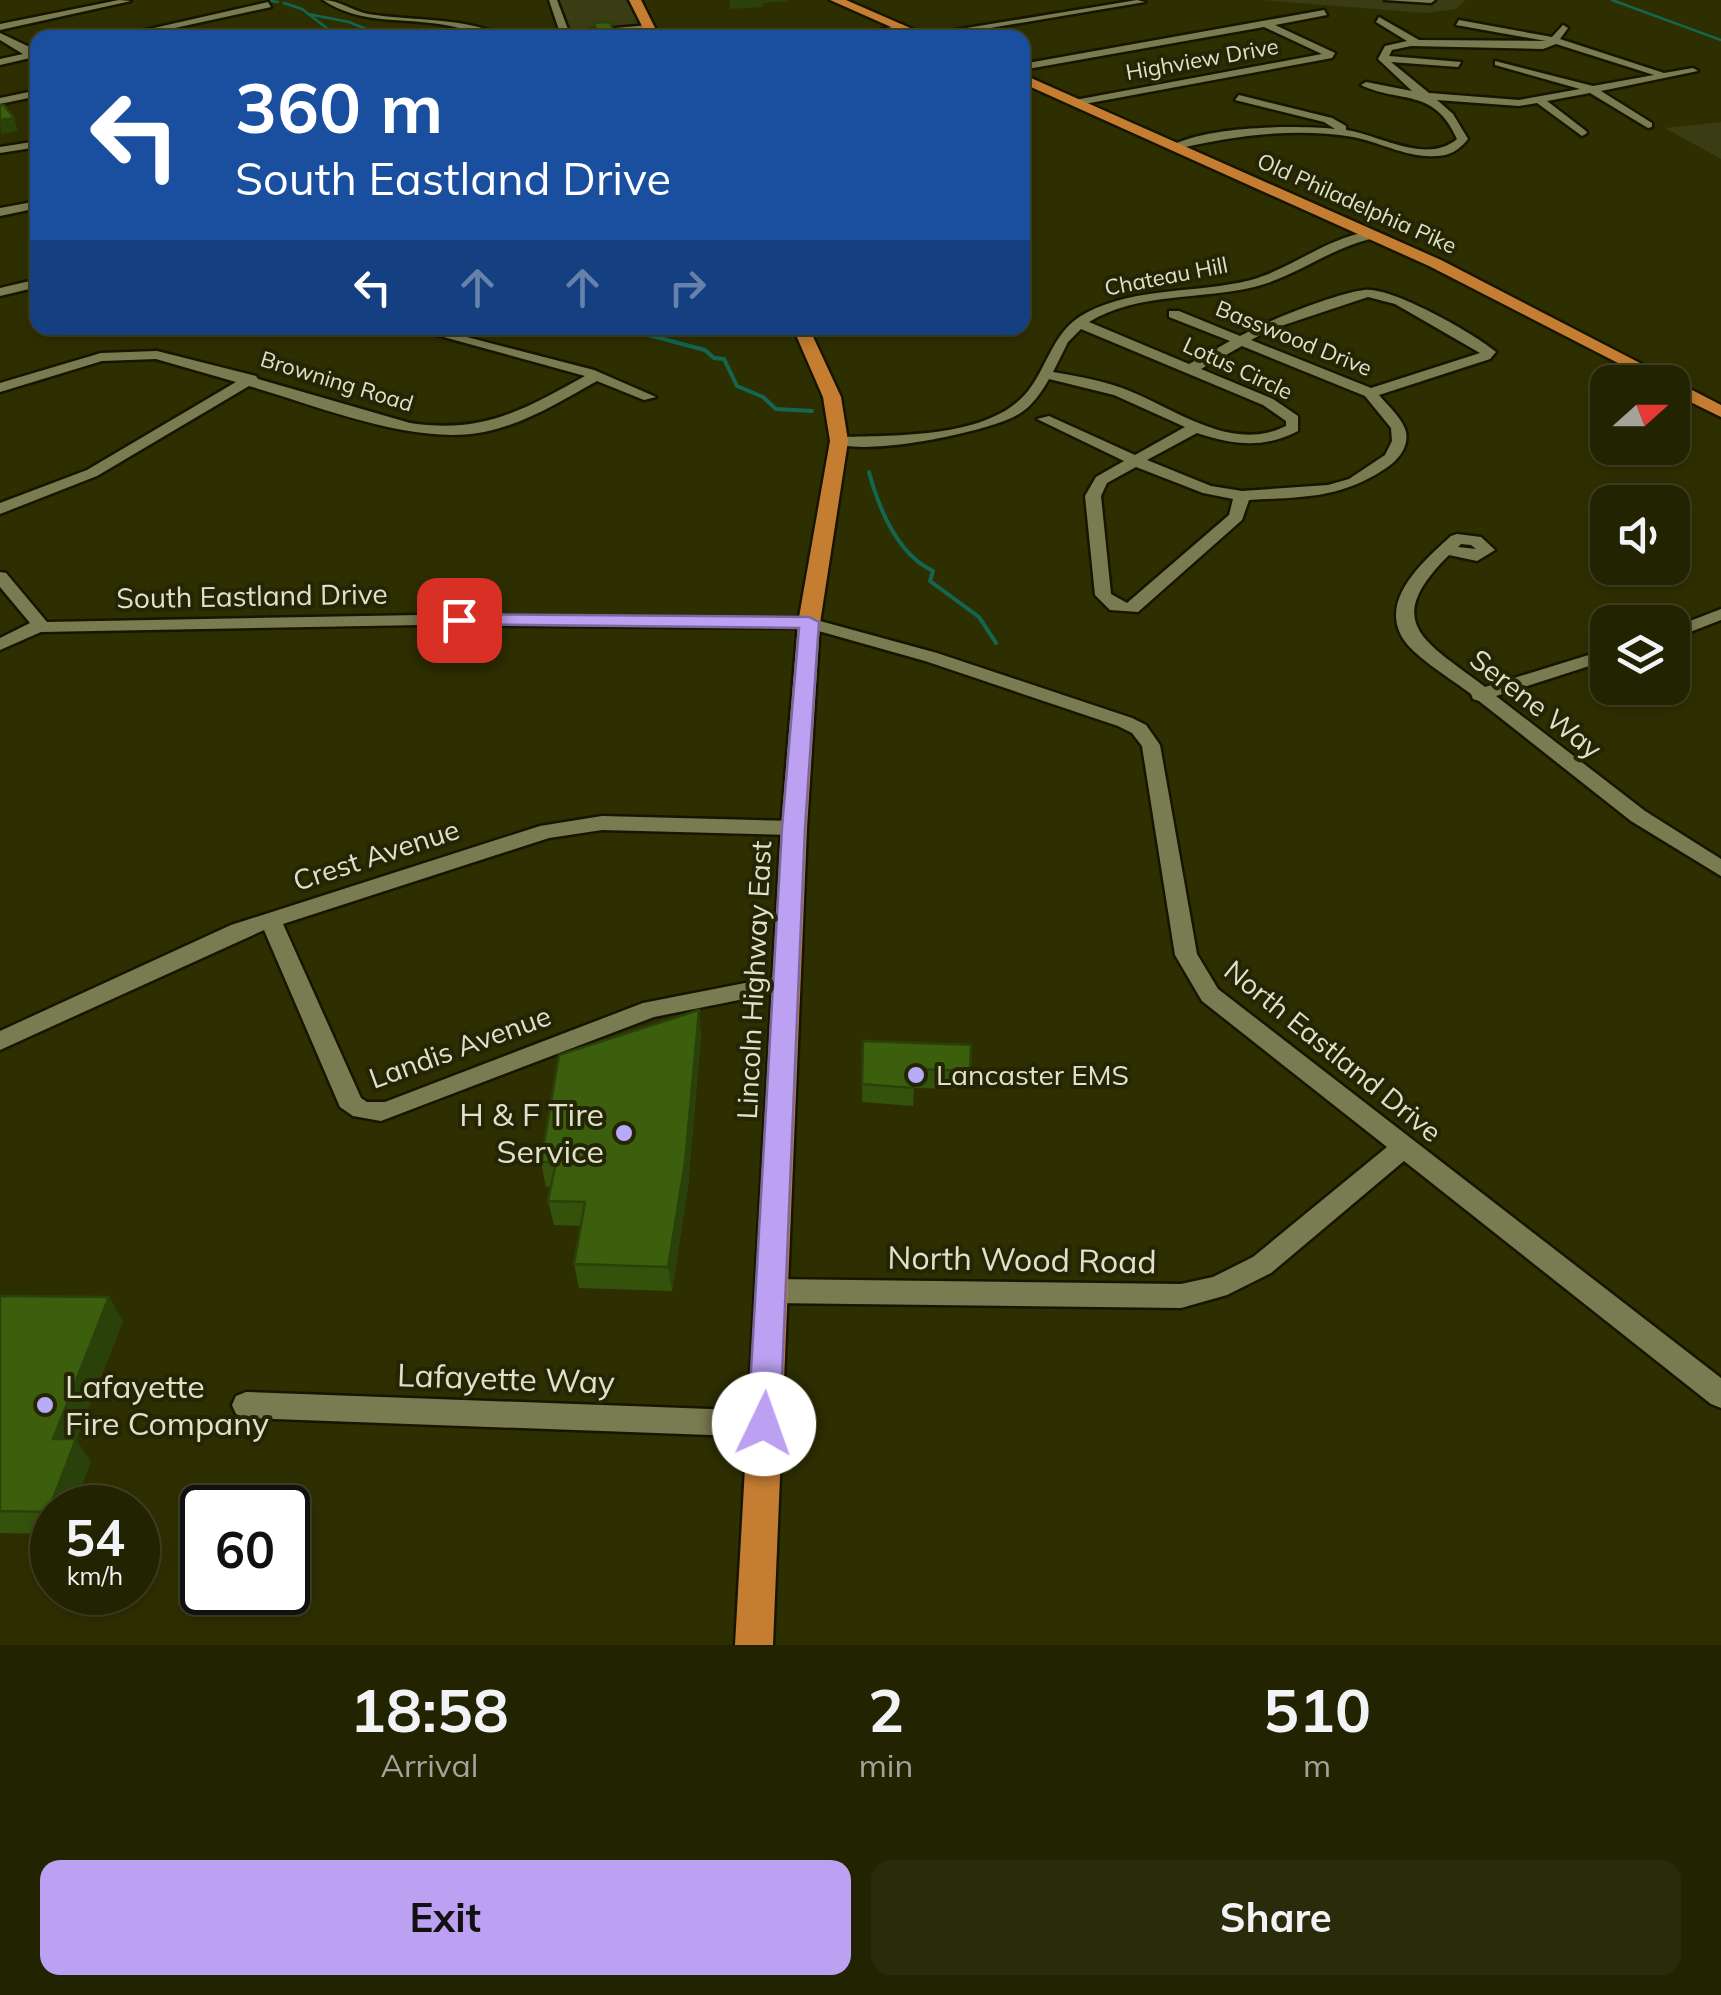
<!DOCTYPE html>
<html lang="en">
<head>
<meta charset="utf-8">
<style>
  body { margin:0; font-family:Mulish,sans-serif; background:#2a2b0b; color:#f1f3f6; height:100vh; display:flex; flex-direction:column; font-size:38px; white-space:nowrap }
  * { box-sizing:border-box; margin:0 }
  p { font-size:32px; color:#a2a499 }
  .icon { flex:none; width:55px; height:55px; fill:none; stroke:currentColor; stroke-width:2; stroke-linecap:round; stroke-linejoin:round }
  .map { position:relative; height:1645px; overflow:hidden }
  .details { display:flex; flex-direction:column; background:#222301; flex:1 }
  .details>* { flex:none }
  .hud { position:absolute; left:30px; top:30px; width:1000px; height:305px; border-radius:20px; box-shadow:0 5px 15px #0003,0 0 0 2px #3f4023; background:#1a4fa0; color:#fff; overflow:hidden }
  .needle { width:65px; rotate:69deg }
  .tools { position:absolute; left:1590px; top:365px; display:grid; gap:20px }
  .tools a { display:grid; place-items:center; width:100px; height:100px; border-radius:20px; background:#222301; box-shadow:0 5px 15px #0003,0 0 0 2px #3f4023; font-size:50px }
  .speed { position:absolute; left:30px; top:1485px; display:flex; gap:20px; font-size:50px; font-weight:700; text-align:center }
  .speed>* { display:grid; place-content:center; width:130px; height:130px; border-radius:50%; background:#222301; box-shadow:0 5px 15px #0003,0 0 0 2px #3f4023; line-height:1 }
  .speed small { font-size:25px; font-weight:400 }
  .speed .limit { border:5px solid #111; border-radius:15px; background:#fff; color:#111 }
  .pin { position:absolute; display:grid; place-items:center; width:85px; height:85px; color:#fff; margin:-42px; border-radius:20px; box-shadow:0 5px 15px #0006 }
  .me { position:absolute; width:110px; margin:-55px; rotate:3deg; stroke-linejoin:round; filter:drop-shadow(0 0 8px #0008) }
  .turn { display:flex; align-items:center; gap:35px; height:210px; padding:0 40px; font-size:45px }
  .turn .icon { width:130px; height:130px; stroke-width:2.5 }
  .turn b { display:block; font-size:70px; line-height:85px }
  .lanes { display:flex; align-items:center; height:95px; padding:0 40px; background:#0003; justify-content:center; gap:50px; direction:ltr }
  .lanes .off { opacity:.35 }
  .eta { display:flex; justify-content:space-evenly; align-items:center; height:170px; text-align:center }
  .eta b { font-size:60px; font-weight:700; line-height:70px }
  .button { display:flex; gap:20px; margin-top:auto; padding:20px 40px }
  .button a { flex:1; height:115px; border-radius:20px; background:#bca0f2; color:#111; font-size:40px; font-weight:700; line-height:115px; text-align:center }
  .button a+a { background:#2a2b0b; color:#f1f3f6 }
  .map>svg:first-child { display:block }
</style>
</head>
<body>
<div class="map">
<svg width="1721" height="1645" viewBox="0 0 1721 1645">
  <rect width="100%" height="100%" fill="#2e2f01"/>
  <path fill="#3a3c14" d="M556,0h70l14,26 -71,6z
    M1262,0h203l-9,9 -30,4z
    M1721,122v37l-56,-31z"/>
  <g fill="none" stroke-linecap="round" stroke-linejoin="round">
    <path stroke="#136752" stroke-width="2.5" d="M264,0l14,2
      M1612,0l109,40
      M284,3l18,6 26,20 -1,9
      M308,14l41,8 39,16"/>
    <path stroke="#136752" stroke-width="4" d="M622,328l83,22 9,8 10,1 13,27 26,11 13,12 36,2
      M869,472c10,37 28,82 64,99l-3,10 49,36 17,26"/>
    <defs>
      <path id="street" d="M119,0l12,1 -131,29v-6z
        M323,0c17,0 29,11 45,14 51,8 93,2 142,24 -25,0 -46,-11 -71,-14 -41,-6 -80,0 -116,-24z
        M549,0h8l12,32 81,-7 5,3 -84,10h-43l32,-5z
        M1137,0l8,2 -214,36 -13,-2z
        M1385,0h50l-4,3z
        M268,2l3,5 -142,31h-19z
        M1324,10l3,5 -52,10 60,28 -3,5 -253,47 -4,-5 247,-46 -58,-27 -242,43v-6z
        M1379,17l40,23 127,1 -90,-16 3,-5 93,17 11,-12 5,3 -8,11 104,34 29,-5 5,3 -97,20 51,32v4l-4,1 -58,-35 -43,8 39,30 1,2 -5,3 -45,-33 -18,3 -82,-6 16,14 15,25c-9,11 -18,17 -33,17 -28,2 -55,-14 -82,-19 -59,-10 -120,-1 -177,12l-5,-3c36,-20 122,-21 164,-17l-11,-7 -89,-22 4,-5 93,23 14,8v4c34,5 81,35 111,9 -23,-52 -56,-35 -96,-54l5,-3 46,9 -34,-32 7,-13 22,-5 -31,-19zM1556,44l98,31 -61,11 -98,-25v4l85,24 -61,11 -90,-7 -38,-31 67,5 3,-5 -72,-6 3,-6 19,-4 132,3z
        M902,24l3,5 -34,9h-18z
        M0,33l38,18v11l-8,-4 -30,7v-6l23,-5 -23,-14z
        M38,90v6l-38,8v-6z
        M38,141v6l-38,6v-6z
        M38,201v7l-38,8v-8z
        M1371,231l4,1v6c-44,9 -77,38 -121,49 -54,13 -116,5 -165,35l100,42 41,-23 -61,-24v-6h10l61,25c27,-15 94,-42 124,-46 27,-4 111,44 132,62l-6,7 -111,36c9,11 24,24 27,37 3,17 -10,30 -23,38 -44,29 -83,27 -134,30l-7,20 -104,92 -28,-2 -15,-15 -10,-99 11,-19 28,-16 -87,-42 12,-3 86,39 50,-28 -71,-32 -65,-16c-8,14 -17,27 -30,35 -28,18 -162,45 -187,27l7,-4c56,-2 151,2 189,-46 20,-25 25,-61 58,-78 51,-27 110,-19 165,-33 42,-12 75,-42 120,-49zM1368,297l27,7 85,49 -109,35 -120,-48 21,-11zM1081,329l182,76 23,16v5c-56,28 -112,-19 -164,-38 -22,-8 -46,-12 -69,-16l15,-30zM1242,346l123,50 26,32 1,13 -7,14 -36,24 -21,6 -86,6 -31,-5 -64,-26 50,-27c37,12 66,16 101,-2v-15l-25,-17 -72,-30zM1136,467l67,26 30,6 -4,16 -102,88 -16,-9 -10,-98 6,-13z
        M38,279v8l-38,9v-8z
        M411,328h21l162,42 62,27 -12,3 -47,-19c-36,20 -72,43 -113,51 -70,14 -166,-26 -235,-46l-152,90 -97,38v-11l87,-33 149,-88 -80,-23 -54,2 -102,31v-9l101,-30 56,-2 99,25 2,3 152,44c72,11 114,-13 175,-47z
        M1457,534l24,3 14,13 -18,11 -28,-6c-70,69 -22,87 36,132l123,-38v11l-112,36 149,115 76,48v17l-90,-55 -152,-120 -6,-2 -2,-5c-18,-14 -55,-36 -67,-54 -27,-40 21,-80 47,-104zM1461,544l10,1 5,4 -18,-2z
        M0,572l6,1 41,49 373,-7 389,3 128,35 195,65 14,7 14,20 37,209 21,35 503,389v30l-10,-4 -307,-243 -133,112 -44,22 -46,13 -410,-5 -9,-4 -4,-8 4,-8 9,-4 410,5 32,-7 40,-20 134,-110 -185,-146 -27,-46 -33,-209 -10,-13 -14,-7 -193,-65 -117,-33 -388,-3 -379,7 -41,18v-12l30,-15 -30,-36z
        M1721,609v11l-49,19v-11z
        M602,816l192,5 10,7 -10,7 -192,-5 -53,8 -266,86 78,174 6,4h18l258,-99 143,-28 8,2 3,6 -3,6 -140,28 -273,104 -28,-5 -13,-9 -76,-177 -264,120v-19l231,-106 309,-99z
        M246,1392l518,19 10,4 4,9 -4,9 -10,4 -518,-19 -10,-4 -4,-9 4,-9z"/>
      <path id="primary" d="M629,0h12l19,38h-12z
        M830,0h16l87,38h-17z
        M1022,74l419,186 280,145v12l-49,-24v-11h-17l-226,-116 -407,-183z
        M793,328h16l32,69 7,44 -28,182 -13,205 -34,817h-38l46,-817 17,-205 32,-182 -7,-44z"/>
    </defs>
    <use href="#street" stroke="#161600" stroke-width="5"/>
    <use href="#primary" stroke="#161600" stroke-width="5"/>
    <use href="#street" fill="#797c50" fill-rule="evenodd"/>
    <use href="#primary" fill="#c57d32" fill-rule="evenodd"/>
  </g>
  <path fill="#34520c" d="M701,1035l-13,151 -16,105 -93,-3 -5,-24 7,-38 -27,-1 -6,-24 3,-15 -5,1 -5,-25z
    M863,1041l108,4 -3,44 -54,-1 -1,18 -51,-4z
    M0,1296l123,25 -47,119 15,22 -39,46v26l-52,-1z"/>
  <path fill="#2a420a" d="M730,0h57v1l-24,2v4l-33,2z
    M14,118l4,13 -17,3 -1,-14z
    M699,1010l2,25 -13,151 -16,105 -4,-24z
    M109,1297l14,24 -47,119 15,22 -18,46h-21v10l-4,-6 5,-73z"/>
  <path fill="#3c5f0e" stroke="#2a420a" stroke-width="2.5" d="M610,22l5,14 -16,1 -5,-14z
    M3,104l11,14 -14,2v-15z
    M699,1010l-14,152 -17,105 -94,-3 11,-62 -37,-1 8,-39h-15l18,-107z
    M863,1041l108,4 -1,26 -55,-2 -2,19 -51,-4z
    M0,1296l109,1 -56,142h23l-28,73 -48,-1z"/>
  <path fill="#bca0f2" stroke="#7a689d" stroke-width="2.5" d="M459,614l350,3 10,5 -14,206 -25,596 -5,11 -11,4 -11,-4 -5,-11 34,-596 17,-200 -347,-4 -3,-4z"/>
  <g fill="#b7abf7" stroke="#242504" stroke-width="4">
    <circle cx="916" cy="1075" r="10"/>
    <circle cx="624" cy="1133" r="10"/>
    <circle cx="45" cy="1405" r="10"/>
  </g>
  <g text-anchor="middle" stroke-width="8" stroke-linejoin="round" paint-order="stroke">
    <g font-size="22" fill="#dfe1ca" stroke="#242504">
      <text transform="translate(1202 59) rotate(-10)" y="8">Highview Drive</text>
      <text transform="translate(1357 203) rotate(24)" y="8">Old Philadelphia Pike</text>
      <text transform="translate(1166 276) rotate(-11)" y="8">Chateau Hill</text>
      <text transform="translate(1294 338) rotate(22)" y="8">Basswood Drive</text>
      <text transform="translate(1238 368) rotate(25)" y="8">Lotus Circle</text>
      <text transform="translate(337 381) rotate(17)" y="8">Browning Road</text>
    </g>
    <g font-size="28" fill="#dfe1ca" stroke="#242504">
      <text transform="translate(252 596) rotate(-1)" y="10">South Eastland Drive</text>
      <text transform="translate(1536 704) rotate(38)" y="10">Serene Way</text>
      <text transform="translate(376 855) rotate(-18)" y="10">Crest Avenue</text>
      <text transform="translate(754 980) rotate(-87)" y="10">Lincoln Highway East</text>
      <text transform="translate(460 1047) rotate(-20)" y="10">Landis Avenue</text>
      <text transform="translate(1333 1051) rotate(39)" y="10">North Eastland Drive</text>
    </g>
    <g font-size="28" fill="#dfe1ca" stroke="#242504" text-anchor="start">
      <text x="936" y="1085">Lancaster EMS</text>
    </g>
    <g font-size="32" fill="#dfe1ca" stroke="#242504" text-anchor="end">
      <text x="604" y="1126">H &amp; F Tire<tspan x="604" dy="37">Service</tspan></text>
      <text x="65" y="1398" text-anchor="start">Lafayette<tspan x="65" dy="37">Fire Company</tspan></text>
    </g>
    <g font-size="32" fill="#dfe1ca" stroke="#242504">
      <text transform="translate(1022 1260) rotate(1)" y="11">North Wood Road</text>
      <text transform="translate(506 1379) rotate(2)" y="11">Lafayette Way</text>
    </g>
  </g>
</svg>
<div class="tools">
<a><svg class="needle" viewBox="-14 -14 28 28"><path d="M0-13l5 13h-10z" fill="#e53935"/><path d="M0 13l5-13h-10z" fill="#a2a499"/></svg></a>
<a><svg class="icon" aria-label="sound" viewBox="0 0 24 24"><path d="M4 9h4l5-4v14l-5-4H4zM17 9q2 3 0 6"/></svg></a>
<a><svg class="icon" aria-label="layers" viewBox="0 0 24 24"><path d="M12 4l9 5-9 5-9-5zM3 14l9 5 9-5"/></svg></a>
</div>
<div class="speed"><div>54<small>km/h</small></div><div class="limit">60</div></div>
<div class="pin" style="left:459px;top:620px;background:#d93025"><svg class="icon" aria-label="arrive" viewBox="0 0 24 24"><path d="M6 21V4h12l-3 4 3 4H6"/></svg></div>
<svg class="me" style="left:764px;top:1424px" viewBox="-20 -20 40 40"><circle r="19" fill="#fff"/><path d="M0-13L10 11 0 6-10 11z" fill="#bca0f2"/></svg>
<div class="hud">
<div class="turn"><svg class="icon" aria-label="left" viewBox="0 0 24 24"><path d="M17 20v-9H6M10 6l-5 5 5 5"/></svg><div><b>360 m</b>South Eastland Drive</div></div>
<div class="lanes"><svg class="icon" aria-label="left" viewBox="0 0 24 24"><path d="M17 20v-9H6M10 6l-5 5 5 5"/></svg><svg class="icon off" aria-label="ahead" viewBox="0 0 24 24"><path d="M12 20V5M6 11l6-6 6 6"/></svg><svg class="icon off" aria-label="ahead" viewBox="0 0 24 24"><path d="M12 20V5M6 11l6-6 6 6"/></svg><svg class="icon off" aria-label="right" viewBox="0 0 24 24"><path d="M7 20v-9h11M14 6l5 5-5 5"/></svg></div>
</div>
</div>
<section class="details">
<div class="eta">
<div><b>18:58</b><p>Arrival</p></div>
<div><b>2</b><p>min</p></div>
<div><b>510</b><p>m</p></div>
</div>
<div class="button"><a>Exit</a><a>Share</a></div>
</section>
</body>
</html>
